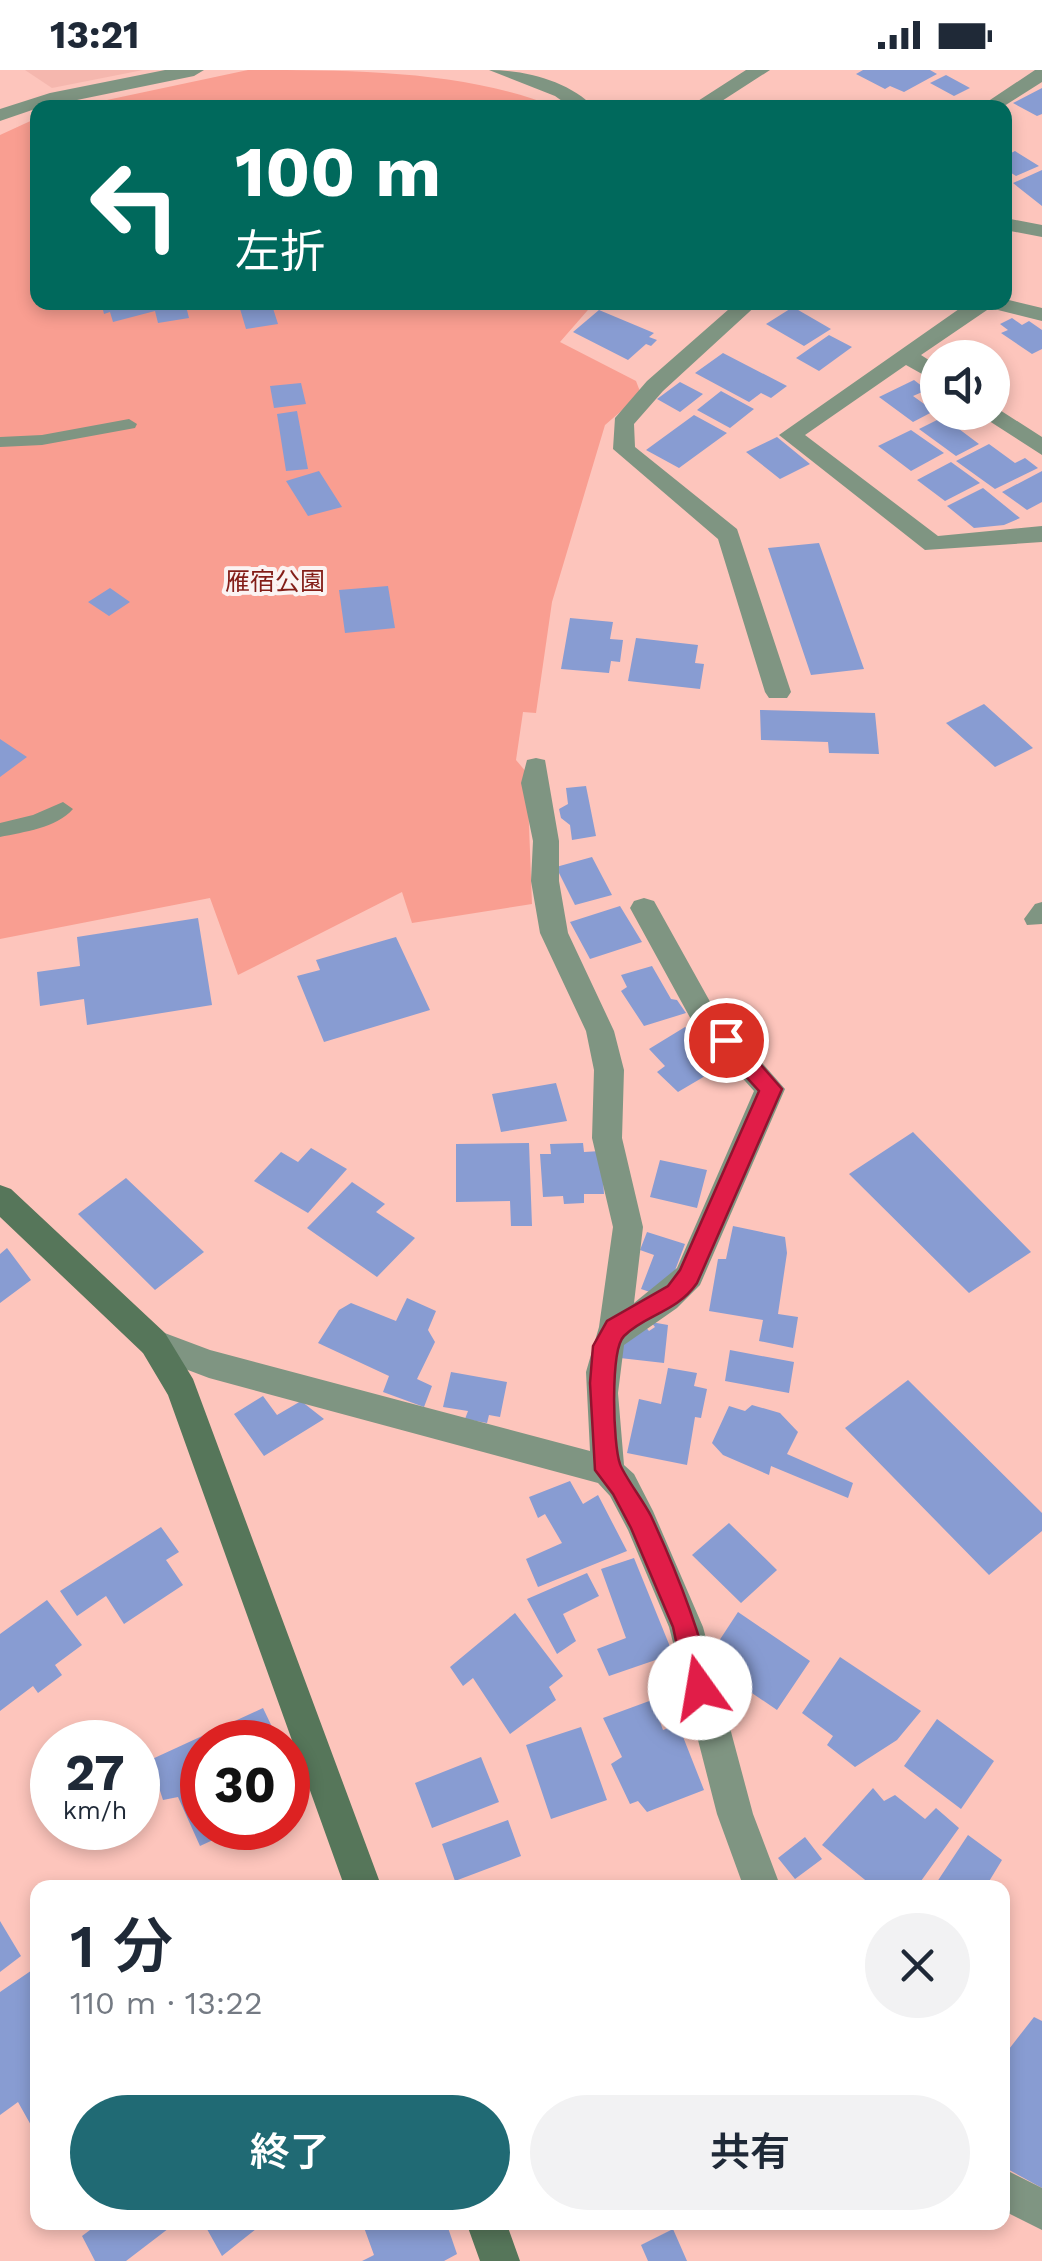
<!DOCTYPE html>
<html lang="ja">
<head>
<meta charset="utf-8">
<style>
  body { margin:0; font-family:"Work Sans","Noto Sans JP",sans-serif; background:#f2f2f3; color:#1f2937; height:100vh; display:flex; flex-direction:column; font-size:38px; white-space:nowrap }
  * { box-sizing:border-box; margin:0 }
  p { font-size:32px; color:#747a83 }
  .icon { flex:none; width:55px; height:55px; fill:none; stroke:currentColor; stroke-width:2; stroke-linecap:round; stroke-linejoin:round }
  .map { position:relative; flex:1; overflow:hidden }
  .sheet { position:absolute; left:30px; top:1810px; width:980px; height:350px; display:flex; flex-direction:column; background:#fff; border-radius:20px; box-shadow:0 5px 15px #0003 }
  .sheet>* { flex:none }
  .banner { position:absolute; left:30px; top:30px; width:982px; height:210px; border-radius:20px; box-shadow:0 5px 15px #0003; background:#00695c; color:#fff; overflow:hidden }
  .fabs { position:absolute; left:920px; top:270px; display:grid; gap:20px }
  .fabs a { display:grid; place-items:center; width:90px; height:90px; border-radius:50%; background:#fff; box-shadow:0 5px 15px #0003; font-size:50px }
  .speed { position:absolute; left:30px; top:1650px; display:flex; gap:20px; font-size:50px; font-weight:700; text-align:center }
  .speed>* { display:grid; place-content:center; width:130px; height:130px; border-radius:50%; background:#fff; box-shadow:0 5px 15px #0003; line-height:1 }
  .speed small { font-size:25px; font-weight:400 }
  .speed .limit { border:15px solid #d22; background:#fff; color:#111 }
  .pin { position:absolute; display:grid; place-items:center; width:85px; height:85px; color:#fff; margin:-42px; border:5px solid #fff; border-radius:50%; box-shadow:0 2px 10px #0007 }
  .me { position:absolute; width:110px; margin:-55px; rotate:347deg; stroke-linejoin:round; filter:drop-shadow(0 0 8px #0008) }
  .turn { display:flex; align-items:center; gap:35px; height:210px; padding:0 40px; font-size:45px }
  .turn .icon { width:130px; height:130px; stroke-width:2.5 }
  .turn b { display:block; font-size:70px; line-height:85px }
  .round { display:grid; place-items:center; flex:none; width:105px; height:105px; border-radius:52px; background:#f2f2f3 }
  .head { display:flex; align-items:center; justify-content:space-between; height:170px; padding:0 40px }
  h1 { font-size:60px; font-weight:600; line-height:75px }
  .action { display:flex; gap:20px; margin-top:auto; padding:20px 40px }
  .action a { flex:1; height:115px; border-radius:60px; background:#206a74; color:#fff; font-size:40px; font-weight:600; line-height:115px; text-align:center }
  .action a+a { background:#f2f2f3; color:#1f2937 }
  .status { display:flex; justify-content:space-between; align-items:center; height:70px; padding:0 50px; background:#fff; direction:ltr }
  .status svg { height:28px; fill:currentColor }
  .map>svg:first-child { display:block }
</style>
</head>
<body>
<div class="status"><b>13:21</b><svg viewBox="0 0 49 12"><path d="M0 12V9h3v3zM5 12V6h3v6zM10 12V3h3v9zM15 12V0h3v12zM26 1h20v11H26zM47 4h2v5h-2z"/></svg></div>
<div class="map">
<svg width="1042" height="2191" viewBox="0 0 1042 2191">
  <rect width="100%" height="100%" fill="#fdc5bc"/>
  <path fill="#f5b7ae" d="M25,0h118l-91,18z"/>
  <path fill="#f99e91" d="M248,0c101,0 216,0 307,37h-481z
    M37,48l1,184 556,1 -34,39 76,39 5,13 -36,31 -53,177 -16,111 -13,-1 -7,48 11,13 5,131 -120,19 -10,-31 -164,83 -28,-77 -210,41v-804z"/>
  <path fill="#889cd2" d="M863,0h67l7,4 -33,18 -14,-6 -5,3 -29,-15z
    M946,5l24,13 -16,8 -24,-13z
    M1042,18v26l-5,2 -24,-13z
    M1015,81l24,15 -23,10 -11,-7v-13z
    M1042,100v36l-29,-23z
    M101,232h84l4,16 -31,5 -3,-12 -42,11 -3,-10 -6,2z
    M238,232h33l7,22 -32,5z
    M793,237l38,22 -27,17 -38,-22z
    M599,240l55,23 -5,4 8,3 -6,6 -5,-2 -18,16 -55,-28z
    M1012,248l10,7 7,-4 13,9v19l-10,5 -31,-21 7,-3 -8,-6z
    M829,265l23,12 -33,24 -23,-13z
    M723,283l64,33 -16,12 -10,-5 -12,9 -54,-29z
    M914,310l13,10 -14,6 21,15 -21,11 -34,-25z
    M680,312l23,12 -23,18 -23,-13z
    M301,313l5,21 -32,4 -4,-22z
    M721,321l33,18 -24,19 -33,-18z
    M297,341l11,58 -22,2 -9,-57z
    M694,345l33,18 -48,35 -33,-18z
    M943,347l36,27 -23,12 -37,-27z
    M911,360l33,23 -33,18 -33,-25z
    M777,367l33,27 -30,15 -34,-27z
    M989,374l26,19 10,-5 13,10 -43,21 -39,-28z
    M951,392l29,21 -35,18 -28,-21z
    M319,401l23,36 -34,9 -22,-35z
    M1042,401v31l-15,8 -25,-18z
    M983,418l37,30 -16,7 -30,3 -27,-22z
    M819,473l45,126 -53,6 -43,-127z
    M388,516l7,42 -50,5 -6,-43z
    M110,518l20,14 -21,14 -21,-14z
    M570,548l43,4 -3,17 13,1 -3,22 -9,-1 -2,12 -48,-4z
    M636,568l62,7 -3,18 9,1 -4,25 -72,-8z
    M984,634l49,44 -38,19 -49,-44z
    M760,640l115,3 4,41 -50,-1 -1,-11 -67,-2z
    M0,669l27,18 -27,20z
    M586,716l10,50 -24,4 -2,-15 -9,-7 -2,-9 9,-5 -2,-16z
    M592,787l20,38 -37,10 -19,-38z
    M620,836l22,36 -52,17 -20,-37z
    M198,848l14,87 -125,20 -3,-26 -44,7 -3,-34 43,-6 -3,-29z
    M396,867l34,73 -106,32 -27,-66 23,-6 -4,-10z
    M652,896l19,33 6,1 9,13 -42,13 -23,-35 6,-4 -6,-12z
    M685,957l37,39 -44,26 -21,-20 8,-6 -16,-17z
    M556,1013l11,38 -66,11 -9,-38z
    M913,1062l118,120 -62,41 -120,-119z
    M529,1073l3,83h-21l-1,-25 -54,1v-58z
    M583,1073l1,9 17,-1 3,43h-20v9l-20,1 -1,-8 -20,1 -3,-43h11l-1,-10z
    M311,1078l36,21 -39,44 -54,-32 27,-29 17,10z
    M660,1090l47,10 -10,38 -47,-11z
    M126,1108l78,74 -49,38 -77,-76z
    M352,1112l33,22 -9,8 39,26 -38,39 -70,-49z
    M733,1156l52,11 2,16 -9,61 20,3 -5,31 -34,-7 4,-21 -54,-9 9,-52h8z
    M647,1162l38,12 -20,53 -24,-8 13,-34 -14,-5z
    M7,1178l24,32 -31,23v-49z
    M407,1228l29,13 -8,19 7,12 -18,37 15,7 -8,21 -41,-15 6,-16 -71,-33 21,-33 12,-7 45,18z
    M651,1252l17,3 -4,38 -44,-5 2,-19 22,-14 5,6 6,-4z
    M730,1280l64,12 -5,31 -64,-12z
    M668,1298l29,5 -3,13 13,3 -6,29 -6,-1 -8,48 -60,-12 12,-54 22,5z
    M451,1302l56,10 -7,35 -11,-2 -2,8 -22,-4 3,-8 -25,-4z
    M908,1310l134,133v18l-53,44 -144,-147z
    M263,1326l14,19 24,-14 23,18 -60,37 -30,-42z
    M752,1335l28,8 18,19 -11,22 66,29 -5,15 -77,-32 -2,9 -46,-20 -11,-12 17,-37 16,5z
    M570,1411l13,23 15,-9 29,56 -89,36 -12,-28 36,-16 -17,-29 -7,4 -9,-21z
    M729,1453l48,47 -36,33 -49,-48z
    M161,1457l18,25 -13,8 17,25 -59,39 -18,-28 -29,20 -17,-25z
    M634,1488l39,96 -64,22 -12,-27 29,-11 -25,-69z
    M587,1503l12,23 -36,18 13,27 -19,13 -30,-55z
    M47,1530l35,45 -27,20 7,10 -24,18 -5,-7 -33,25v-77z
    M738,1542l72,49 -33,49 -37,-25 -23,-41z
    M515,1543l48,63 -14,11 7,13 -46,34 -37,-56 -10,8 -13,-19z
    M840,1587l81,54 -24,29 -42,27 -28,-22 6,-9 -31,-23z
    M652,1630l11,30 15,-6 26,66 -57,22 -9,-11 -8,3 -19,-40 11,-7 -19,-39z
    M263,1638l11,23 -21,11h-51v86h37l-39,18 -22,-49 -15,3 -13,-40z
    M937,1649l57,42 -33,48 -57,-43z
    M581,1657l26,73 -56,19 -25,-74z
    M481,1687l18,45 -67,26 -17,-45z
    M873,1718l11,13 11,-6 30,24 11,-11 23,20 -43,60h-41l-53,-43z
    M508,1750l13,36 -66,25 -13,-37z
    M968,1765l34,25 -17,28h-52z
    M805,1767l17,22 -27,20 -17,-21z
    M0,1851l21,35 -21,16z
    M38,1896v157l-6,4 -14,-25 -18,13v-123z
    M1034,1947l8,4v167l-40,-22v-108z
    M91,2152h86l-51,39h-31l-13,-25 12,-9z
    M203,2152h62l-43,34z
    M362,2152h84l11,32 -13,7h-82l12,-6z
    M673,2159l14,32h-39l-7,-16z"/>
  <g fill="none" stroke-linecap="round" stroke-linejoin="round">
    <path fill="#7f9582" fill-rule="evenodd" d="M129,349l8,5 -2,4 -93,17 -42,2v-10l42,-2z
      M63,732l10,7c-17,19 -49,23 -73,28v-14l33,-8z
      M1042,832v22l-15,1 -3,-6 11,-15z"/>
    <path fill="#7f9582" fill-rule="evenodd" d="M165,0h39l-10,6 -156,32 -38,13v-12l50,-16z
      M489,0c37,0 80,11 106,38h-23l-17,-12z
      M746,0h24l-59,38h-24z
      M1035,0h7v12l-41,26h-23z
      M1005,148l37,7v12l-37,-7z
      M1005,229l37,9v13l-52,-13 -69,47 17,11v17l-32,-18 -101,70 133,101 104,-10v16l-117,8 -146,-115 190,-133h36z
      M737,232h23l-97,89 -29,33 1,23 102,82 54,163 -4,6h-18l-4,-6 -47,-153 -105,-90 2,-31 32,-37z
      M992,335l50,32v18l-59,-38 -3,-5h12z
      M536,688l9,2 14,81v40l9,52 46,98 10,39 -2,68 21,89 -9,76 43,-35 77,-177 -61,-68 -63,-115 4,-7 10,-3 10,3 59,106 72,82 -85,196 -23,23 -53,37 -6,48 6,72 10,9 19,37 50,116 50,187 28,74h-37l-27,-74 -48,-187 -41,-97 -18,-34 -12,-13 -389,-105 -66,-25 -5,-10 5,-10 11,-4 56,21 380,101 -4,-79 13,-45 14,-100 -21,-89 2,-68 -8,-39 -46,-98 -9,-52 2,-40 -12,-58 6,-23z
      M1002,2098l40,20v42l-40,-20z"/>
    <path fill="#56765a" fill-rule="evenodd" d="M0,1115l11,4 154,144 28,46 189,509h-37l-177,-493 -25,-42 -143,-136z
      M466,2152h40l14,39h-40z"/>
  </g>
  <path fill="#e11d48" stroke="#92132f" stroke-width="2.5" d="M726,961l7,2 49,56 -85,194c-21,30 -51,31 -73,53 -14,14 -11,109 -4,128 3,10 24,38 31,52 26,56 48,112 62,172l-4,9 -9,4 -10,-4 -4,-9 -13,-61 -42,-99 -18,-34 -18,-24 -5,-87 3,-37 14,-25 61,-35 12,-16 79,-179 -41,-45 -3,-6 3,-7z"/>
  <g text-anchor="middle" stroke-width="8" stroke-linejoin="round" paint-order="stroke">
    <g font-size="25" fill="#831d17" stroke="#fbf3f2">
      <text x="275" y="520">雁宿公園</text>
    </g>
  </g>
</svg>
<div class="fabs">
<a><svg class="icon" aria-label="sound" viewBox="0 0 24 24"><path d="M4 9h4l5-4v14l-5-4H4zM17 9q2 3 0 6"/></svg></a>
</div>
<div class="speed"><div>27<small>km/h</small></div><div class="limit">30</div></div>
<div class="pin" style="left:726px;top:970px;background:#d93025"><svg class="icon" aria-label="arrive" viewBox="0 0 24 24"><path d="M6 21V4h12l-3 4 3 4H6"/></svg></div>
<svg class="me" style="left:700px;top:1618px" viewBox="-20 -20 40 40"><circle r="19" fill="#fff"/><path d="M0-13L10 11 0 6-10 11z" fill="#e11d48"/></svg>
<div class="banner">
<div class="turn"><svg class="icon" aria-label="left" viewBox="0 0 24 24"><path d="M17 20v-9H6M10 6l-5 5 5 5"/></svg><div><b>100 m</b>左折</div></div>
</div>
<section class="sheet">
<div class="head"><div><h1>1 分</h1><p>110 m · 13:22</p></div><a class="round"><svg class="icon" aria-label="close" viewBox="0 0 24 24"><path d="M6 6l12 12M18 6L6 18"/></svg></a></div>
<div class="action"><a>終了</a><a>共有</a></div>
</section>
</div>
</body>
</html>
